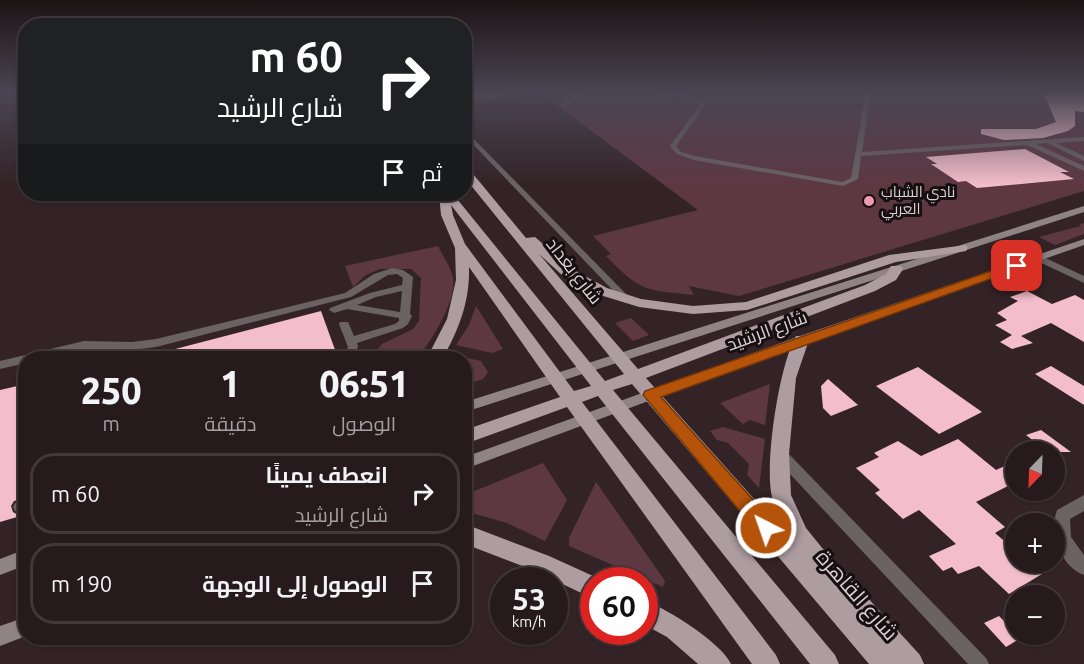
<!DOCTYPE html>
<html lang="ar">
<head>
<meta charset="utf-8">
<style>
  body { margin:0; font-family:Ubuntu,Cairo,sans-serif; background:#32272a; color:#f1f3f6; direction:rtl; height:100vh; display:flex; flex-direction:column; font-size:22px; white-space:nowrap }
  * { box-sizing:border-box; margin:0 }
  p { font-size:20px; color:#a4a1a4 }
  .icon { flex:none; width:33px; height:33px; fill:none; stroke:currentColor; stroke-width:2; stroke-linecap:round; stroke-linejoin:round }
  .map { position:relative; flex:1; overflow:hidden; direction:ltr }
  .details { position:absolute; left:18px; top:351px; width:454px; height:294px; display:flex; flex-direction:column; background:#261a1d; border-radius:24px; box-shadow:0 2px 4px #0004,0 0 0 2px #42383b; direction:rtl }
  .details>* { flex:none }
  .hud { position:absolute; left:18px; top:18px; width:454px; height:183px; border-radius:24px; box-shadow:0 2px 4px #0004,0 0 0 2px #42383b; direction:rtl; background:#202124; color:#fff; overflow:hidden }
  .needle { width:39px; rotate:203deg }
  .buttons { position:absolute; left:1005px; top:441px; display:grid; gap:12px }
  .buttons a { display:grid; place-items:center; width:60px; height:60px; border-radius:50%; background:#261a1d; box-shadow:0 2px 4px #0004,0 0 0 2px #42383b; font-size:30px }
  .speed { position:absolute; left:490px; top:567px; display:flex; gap:12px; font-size:30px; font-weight:700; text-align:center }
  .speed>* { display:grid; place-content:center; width:78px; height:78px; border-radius:50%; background:#261a1d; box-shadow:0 2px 4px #0004,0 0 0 2px #42383b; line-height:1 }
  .speed small { font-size:15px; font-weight:400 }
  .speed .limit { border:9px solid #d22; background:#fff; color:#111 }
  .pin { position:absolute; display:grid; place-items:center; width:51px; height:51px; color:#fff; margin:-26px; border-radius:12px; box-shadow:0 3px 9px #0006 }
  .me { position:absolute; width:66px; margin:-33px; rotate:319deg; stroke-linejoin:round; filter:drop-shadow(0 0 4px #0008) }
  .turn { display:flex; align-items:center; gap:21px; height:126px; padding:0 30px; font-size:27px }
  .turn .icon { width:78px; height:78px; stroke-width:2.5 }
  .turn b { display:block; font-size:42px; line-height:51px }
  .then { display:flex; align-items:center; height:57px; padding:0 30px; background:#0003; gap:12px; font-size:22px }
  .eta { display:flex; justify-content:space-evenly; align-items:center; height:102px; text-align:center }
  .eta b { font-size:36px; font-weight:800; line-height:42px }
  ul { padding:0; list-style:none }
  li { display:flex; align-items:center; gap:18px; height:81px; margin:0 12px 9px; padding:0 18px; border:3px solid #42383b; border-radius:24px }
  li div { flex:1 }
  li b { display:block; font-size:22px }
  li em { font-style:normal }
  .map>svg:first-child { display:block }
</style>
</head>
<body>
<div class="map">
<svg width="1084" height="664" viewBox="0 0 1084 664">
  <rect width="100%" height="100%" fill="#332327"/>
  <path fill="#5d3843" d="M465,92h619v99l-345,105 -50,-10 5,9c-49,-5 -53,-3 -88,-39l5,-2 -18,-18 105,-26 -158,-117 -75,11z
    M1084,223v11l-29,11 -16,-8 42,-11 -2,-2z
    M438,246c4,9 13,21 15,31 4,24 -21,62 -35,81h-47l11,-14 31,-15 6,-8 2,-43 -10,-9h-31l-14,6 -13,12 -8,-21z
    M476,306l27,43 -11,4 -36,-8 13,-20z
    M631,318l18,17 -16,6 -18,-18z
    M452,355l29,6 7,11 -5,7 -18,6v-27h-15z
    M770,384l-5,41 -15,-5 -7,4 -23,-21z
    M723,427l42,12 -6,49 -12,-13 2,-11 -21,-21 -11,-3 -7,-9z
    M543,463l24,37 -22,41 -38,-18 -42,-12v-16z
    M596,482l69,99 -2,6 -94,-41v-8z"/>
  <path fill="#f3bdcb" d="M1043,92h41v20l-9,-1v15l-7,5 -25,7 -39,2 -23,-6v-5h55l20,-7z
    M1025,149l44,23h-9l14,7 -97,9 -11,-7 -8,1 -27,-18h6l-11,-7z
    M1027,291l25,13 23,-9 9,5v42l-33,-19 -30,13 12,7 -21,6 -12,-7 12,-7 -17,-10 12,-5 -10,-7 21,-12 -8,-4z
    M321,311l17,47h-181l-1,-4z
    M1051,366l33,20v19l-49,-31z
    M918,367l64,45 -43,22 -63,-48z
    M828,379l30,26 -27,11 -8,-8 -2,-22z
    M26,384v109l-4,6 -8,2 -3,5 2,6 5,3 -1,2 -17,5v-132z
    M1041,430l30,22h-23l-22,-17z
    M958,439l38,31 20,-9v21l-40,20 29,25 -10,6 21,18v11h13l13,12 -33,20 -30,-28 -21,8 -6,-7 -9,4 -14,-15 27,-12 -37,-34 -16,9 -28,-26 5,-3 -24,-22 23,-11 -5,-4 24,-12 23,15z
    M999,616l22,22 -15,9 -22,-24z"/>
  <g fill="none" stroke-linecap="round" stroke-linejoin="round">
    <path fill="#6b6264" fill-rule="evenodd" d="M0,92h13l-13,4z
      M578,92h6l-18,14h-4v-2z
      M654,92l32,2 19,8v4l-29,40 5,6 14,4 147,26 9,-4 15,-86h5l-9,60 222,-15v4l-28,2 28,13v5l-37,-18 -11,1 48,22v5l-57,-26 -166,11 -3,23 -15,7 -149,-26 -17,-6 -7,-8 29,-40v-3l-14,-5 -29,-4z
      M465,93l26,3 12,-3 3,2 -15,5 -26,-3z
      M465,130l166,169 2,2 -2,2h-6l-160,-167z
      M392,268l11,2 10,7 -3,37 2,2 -4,8 -5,4 -46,15 1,4 -5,11h-11l6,-11 -9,-23 1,-2h8l6,14 41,-12 4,-3v-3l-52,-9 -13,4 -5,-3 1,-2 40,-15 32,-8 1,-7 -6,-4 -9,1 -37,22 -195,50 -24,3 -48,-1 -42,9h-16v5l-26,6v-8l84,-20 48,1 24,-3 189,-46 29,-19zM402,291l-2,21 -43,-7 19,-8z
      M780,449l5,1 201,208 3,6h-21l-193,-206 -2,-4 2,-4z
      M26,500v12l-6,1 -5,-2 -2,-4 2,-4z"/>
    <path fill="#6b6264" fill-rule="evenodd" d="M1039,255l45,21v7l-49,-23v-4z
      M1084,495v16l-14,8 1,18 13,18v20c-20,-7 -30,-32 -30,-51h-1l4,-14z"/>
    <path fill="#908386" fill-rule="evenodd" d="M1084,206v6l-619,200v-10z
      M1084,239v6l-279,98 -340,126v-12l332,-120z
      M26,549v16l-26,10v-16z
      M26,617v19l-26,10v-20z"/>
    <path fill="#ad9ca0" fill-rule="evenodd" d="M465,168l4,1 57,69 9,-1 37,32 35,19 34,11 52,7 53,-4 143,-47 77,-10 2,3 -2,3 -70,11 -149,48 -54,4 -54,-7 -42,-13 -35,-19 -23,-21 99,115 227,-84 21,-11 5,-8h10l2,3 -7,11 -21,11 -229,87 144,161c-7,-13 -15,-27 -18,-42 -8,-32 7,-132 24,-161h10l3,4 -13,38 -7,76 2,41 15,33 17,21 97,106 4,9h-55l-237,-280 -19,6 222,265 4,9h-29l-212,-268 -16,6 194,253 4,9h-28l-185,-257 -102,37v-14l95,-33 -91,-130c1,34 -10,62 -26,91h-16l20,-39 9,-39 -1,-32 -14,-33 -2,-21h14l152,187 19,-7 -159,-196zM451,205l140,181 -17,5 -109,-147 -12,-29z
      M465,524l84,32 53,24h-8v19l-61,-29 -68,-26z
      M645,600c23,10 76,42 86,64h-33l-31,-27 -22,-12z"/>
  </g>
  <linearGradient id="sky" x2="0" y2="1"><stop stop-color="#1c1315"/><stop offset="0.5" stop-color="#4a4552"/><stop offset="1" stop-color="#4a4552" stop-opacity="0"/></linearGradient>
  <rect width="1084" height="185" fill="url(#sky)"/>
  <path fill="#b45309" stroke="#753606" stroke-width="1.5" d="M1017,262l6,4 -2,2 -360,129 112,125 3,6 -3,6 -7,3 -7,-3 -116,-139 2,-4z"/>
  <circle fill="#f19ab4" stroke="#160f11" stroke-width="2" cx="869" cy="201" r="6"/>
  <g text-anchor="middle" stroke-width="6" stroke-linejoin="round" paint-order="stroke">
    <g font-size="15" fill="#dbd0d3" stroke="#160f11" text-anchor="start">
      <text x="881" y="197">نادي الشباب<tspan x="881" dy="17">العربي</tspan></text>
    </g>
    <g font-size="18" fill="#dbd0d3" stroke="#160f11">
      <text transform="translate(574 271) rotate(52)" y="6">شارع بغداد</text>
      <text transform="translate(767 331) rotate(-20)" y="6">شارع الرشيد</text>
    </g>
    <g font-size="21" fill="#dbd0d3" stroke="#160f11">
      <text transform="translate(857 595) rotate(49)" y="7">شارع القاهرة</text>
    </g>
  </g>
</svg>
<div class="buttons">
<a><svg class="needle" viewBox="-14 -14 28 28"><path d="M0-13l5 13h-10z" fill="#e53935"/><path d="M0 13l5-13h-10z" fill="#a4a1a4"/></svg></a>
<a>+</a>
<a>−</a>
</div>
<div class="speed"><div>53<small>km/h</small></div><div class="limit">60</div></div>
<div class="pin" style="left:1017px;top:266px;background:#d93025"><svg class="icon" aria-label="arrive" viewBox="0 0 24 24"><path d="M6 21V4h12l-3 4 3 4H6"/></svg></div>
<svg class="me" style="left:766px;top:528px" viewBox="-20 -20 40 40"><circle r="17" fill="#b45309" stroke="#fff" stroke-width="3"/><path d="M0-11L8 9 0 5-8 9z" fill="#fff"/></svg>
<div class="hud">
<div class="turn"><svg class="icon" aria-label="right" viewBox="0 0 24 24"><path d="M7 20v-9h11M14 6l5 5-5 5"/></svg><div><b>60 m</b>شارع الرشيد</div></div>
<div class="then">ثم<svg class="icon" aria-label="arrive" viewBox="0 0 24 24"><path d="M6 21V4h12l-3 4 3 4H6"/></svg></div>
</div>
<section class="details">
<div class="eta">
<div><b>06:51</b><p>الوصول</p></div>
<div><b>1</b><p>دقيقة</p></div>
<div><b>250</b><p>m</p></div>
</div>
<ul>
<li><svg class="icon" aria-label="right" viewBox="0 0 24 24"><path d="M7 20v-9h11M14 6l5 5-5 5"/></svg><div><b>انعطف يمينًا</b><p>شارع الرشيد</p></div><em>60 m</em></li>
<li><svg class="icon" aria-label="arrive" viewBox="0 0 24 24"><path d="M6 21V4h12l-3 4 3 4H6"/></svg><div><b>الوصول إلى الوجهة</b></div><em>190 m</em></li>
</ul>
</section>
</div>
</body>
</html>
